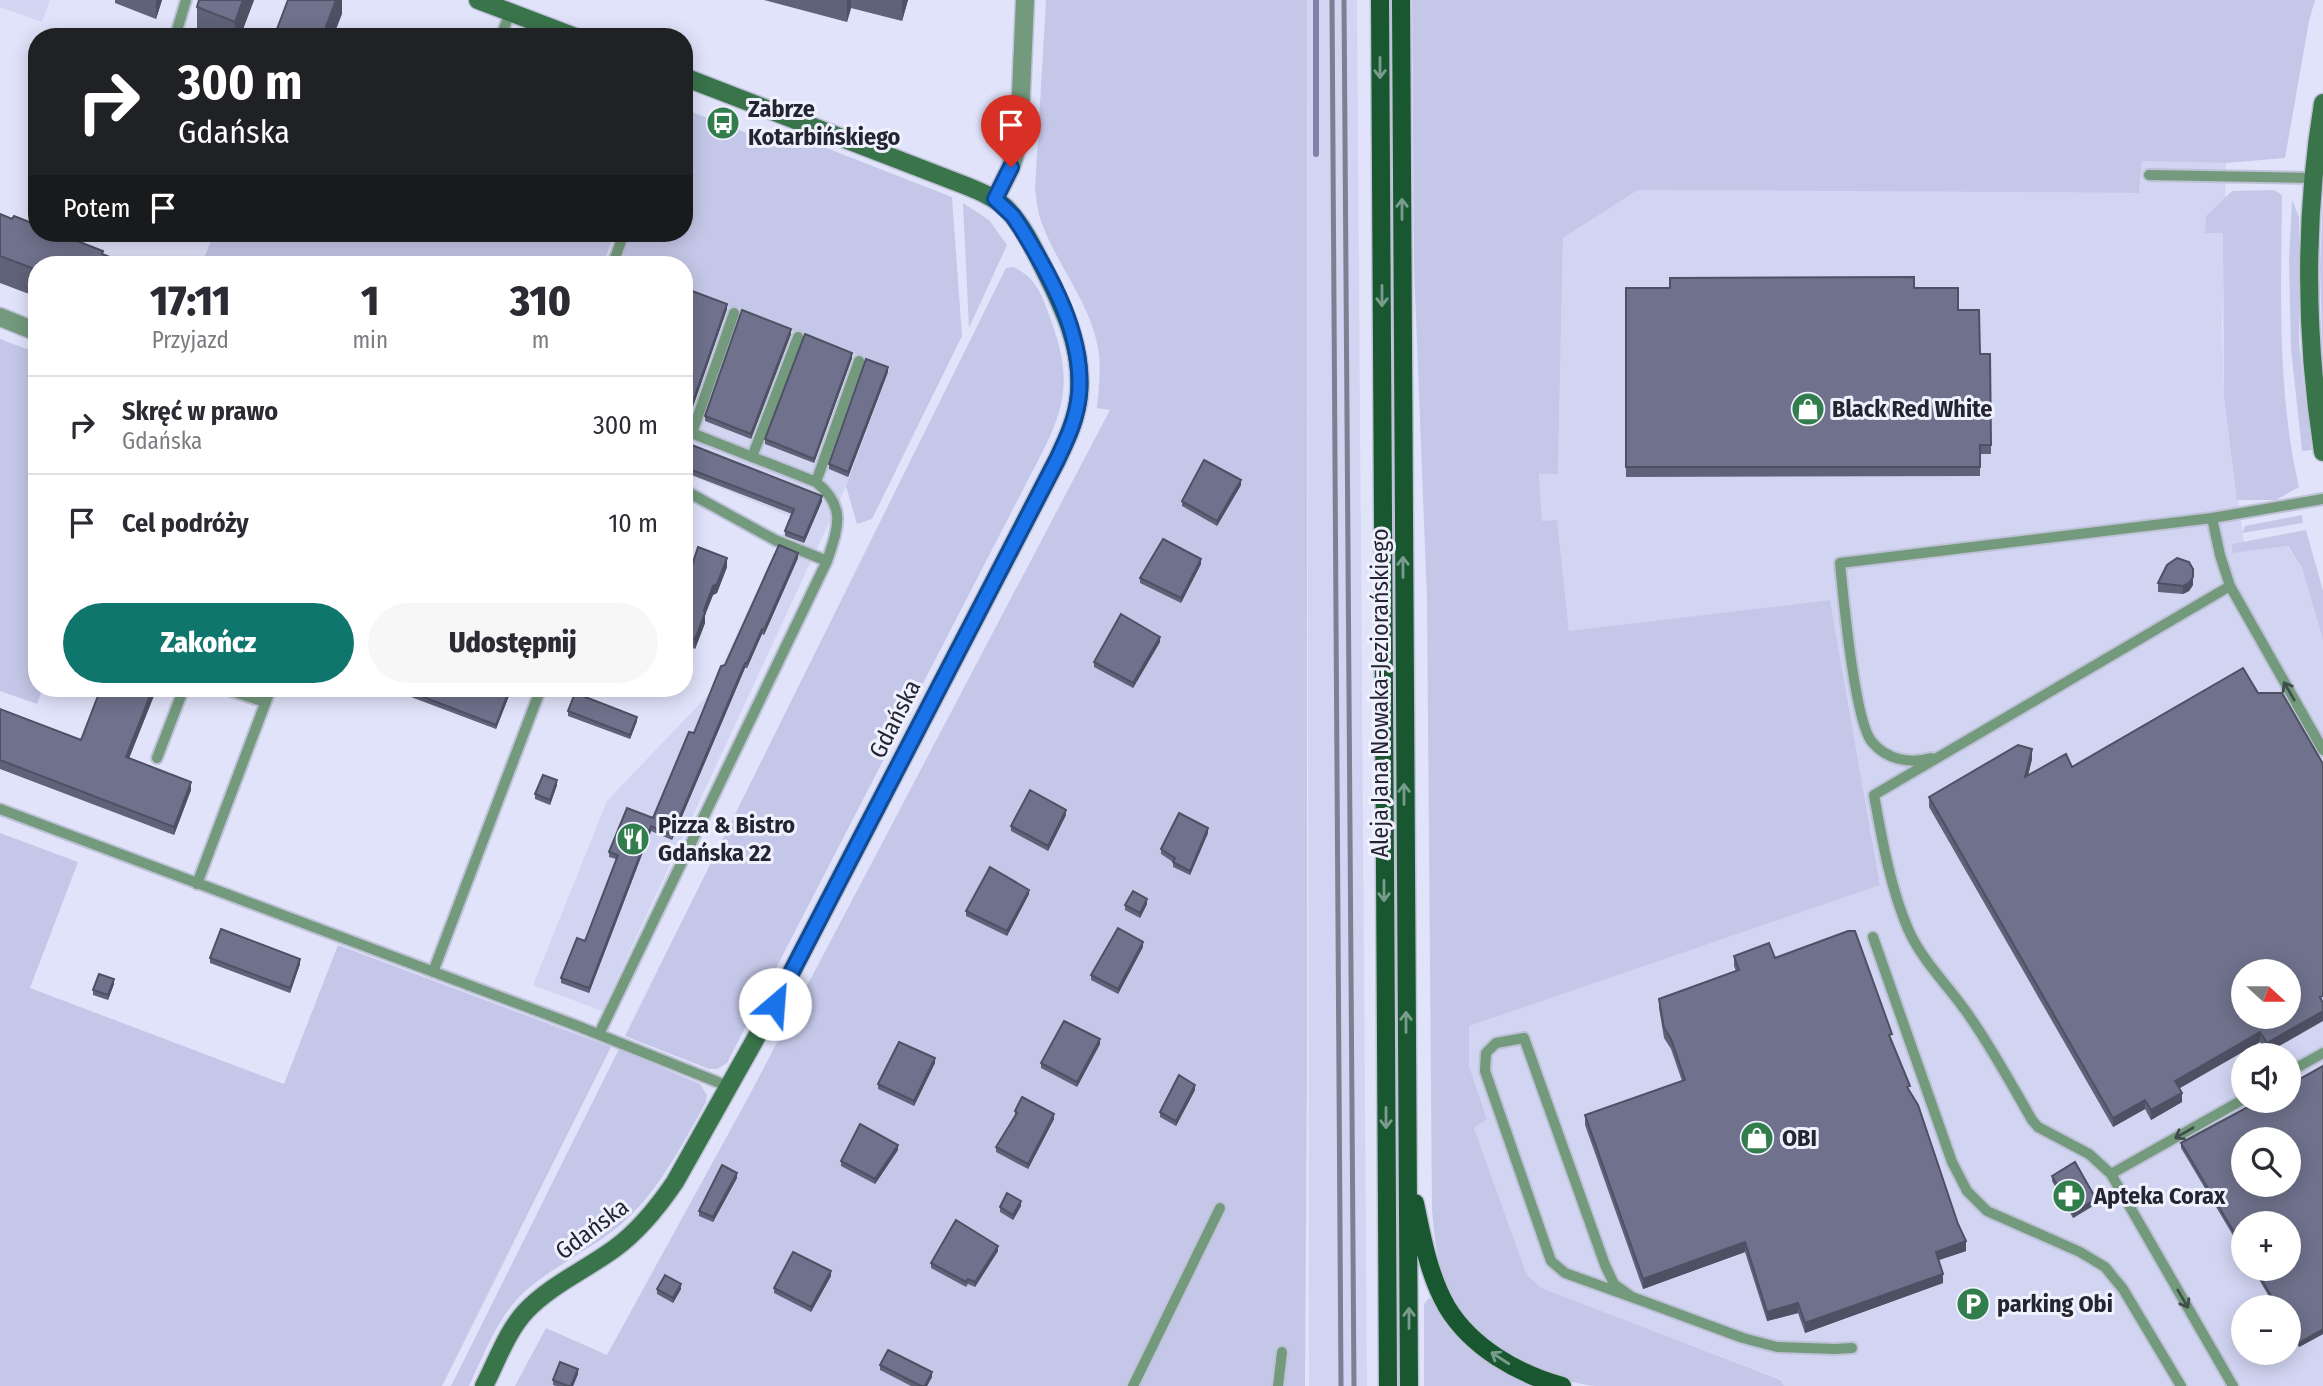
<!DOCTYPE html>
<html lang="pl">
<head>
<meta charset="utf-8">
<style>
  body { margin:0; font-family:"Fira Sans Condensed",sans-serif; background:#f7f7f7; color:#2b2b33; height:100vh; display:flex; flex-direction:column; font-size:26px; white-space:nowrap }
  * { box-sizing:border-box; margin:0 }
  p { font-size:23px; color:#7c7c81 }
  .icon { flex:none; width:38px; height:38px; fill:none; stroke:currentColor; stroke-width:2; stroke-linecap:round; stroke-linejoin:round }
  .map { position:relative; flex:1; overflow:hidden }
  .panel { position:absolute; left:28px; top:256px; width:665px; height:441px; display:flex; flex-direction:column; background:#fff; border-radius:28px; box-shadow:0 4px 18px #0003 }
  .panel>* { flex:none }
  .top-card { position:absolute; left:28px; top:28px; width:665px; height:214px; border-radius:28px; box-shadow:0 4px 18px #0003; background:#202124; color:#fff; overflow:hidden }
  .needle { width:46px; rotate:111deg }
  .controls { position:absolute; left:2231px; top:959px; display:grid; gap:14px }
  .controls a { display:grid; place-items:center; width:70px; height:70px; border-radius:50%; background:#fff; box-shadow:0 4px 18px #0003; font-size:35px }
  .pin { position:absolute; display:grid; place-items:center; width:60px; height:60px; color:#fff; margin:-72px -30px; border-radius:50% 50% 50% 0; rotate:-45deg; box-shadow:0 0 7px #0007 }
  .pin .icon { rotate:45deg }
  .me { position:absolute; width:77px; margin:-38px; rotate:27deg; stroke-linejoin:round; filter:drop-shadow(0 0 5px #0008) }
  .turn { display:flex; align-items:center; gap:24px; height:147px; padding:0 35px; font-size:32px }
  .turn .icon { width:91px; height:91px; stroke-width:2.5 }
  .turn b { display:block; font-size:49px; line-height:60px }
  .then { display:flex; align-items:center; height:66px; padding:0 35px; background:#0003; gap:14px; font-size:26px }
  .eta { display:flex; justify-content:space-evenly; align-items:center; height:119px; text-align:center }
  .eta b { font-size:42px; font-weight:800; line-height:49px }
  .action { display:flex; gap:14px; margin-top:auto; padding:14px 35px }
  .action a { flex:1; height:80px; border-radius:42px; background:#0f766e; color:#fff; font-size:28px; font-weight:800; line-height:80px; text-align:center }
  .action a+a { background:#f7f7f7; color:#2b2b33 }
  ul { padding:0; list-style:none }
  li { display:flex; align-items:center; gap:21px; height:98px; padding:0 35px; border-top:2px solid #e1e1e2 }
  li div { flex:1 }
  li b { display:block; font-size:26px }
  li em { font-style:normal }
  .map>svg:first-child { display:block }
</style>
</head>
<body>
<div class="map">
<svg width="2323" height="1386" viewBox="0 0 2323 1386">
  <rect width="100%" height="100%" fill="#e1e3fb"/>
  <path fill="#d2d5f2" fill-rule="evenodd" d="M0,0h50l-8,22 -42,-15z
    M1307,0h50l10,1386h-58z
    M2142,161l84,2 -4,163 2,71 21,154 42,-5 15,22 21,72v746h-539l-3,-7 -240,-90 -14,-14 -53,-147 13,-9 -18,-53v-40l411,-142 -50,-284 -261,32 -12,-111h-15l-3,-48h19l5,-235 75,-48 501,3zM2244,971h45v46h-45zM2244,1055h45v46h-45zM2244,1139h45v46h-45zM2244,1223h45v46h-45zM2244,1307h45v46h-45z
    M684,291l206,76 -44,119 -244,525 -69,-26 74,-184 102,-107 82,-177 -107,-44z"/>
  <path fill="#c5c7e8" d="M1046,0h261v1072l-2,314h-790l31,-58 61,27 142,-259 361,-686 -13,-2c2,-22 5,-43 0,-65 -10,-46 -44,-83 -58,-128 -2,-9 -3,-18 -4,-27z
    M1412,0h903l-6,21 -24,137 -59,5 -84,-2 -3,32 -501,-3 -75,48 -5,236h-19l3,47 15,-1 12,111 261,-31 50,285 -411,141v40l18,53 -13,9 53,147 14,13 240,92 3,6c-43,0 -86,0 -129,0 -19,0 -39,0 -58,0 -54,-4 -131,-47 -150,-99 -10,-25 -13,-51 -15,-78l-5,-609 -13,-334z
    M684,109l63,24 56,6 149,58 10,139 -90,183 -15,5 -11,-38 44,-119 -206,-76v-27h-57c-7,-10 -1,-20 3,-31h54z
    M2274,190l8,5c-1,98 -5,197 17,292l-23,13h-39l-13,-103 -1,-164h-18l1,-17 26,-25z
    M2323,197v171l-3,-102z
    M2292,200l7,17v125l13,108 -10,1 -11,-102 -2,-89z
    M963,203l26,17 18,25 -38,83z
    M214,233h401l-12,31h-401z
    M1013,267c21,9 28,25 35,45 20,54 23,82 -3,135l-318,616 -10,6h-8l-84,-33 381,-768z
    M0,339l37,14v335h6l-6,16 -37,-13z
    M2302,515l1,8 -61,10 3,-7z
    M2306,530l17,61v49l-21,-72 -14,-22 -56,7v-9z
    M0,833l78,29 -48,126 254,96 54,-139 273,102 -169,339h-442z
    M619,1049l81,35 7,11 -1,7c-21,38 -44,82 -74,112 -33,34 -80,50 -113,83 -23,24 -36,60 -50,89h-18z
    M1429,1298l3,2c20,44 57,65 98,86h-106v-82z"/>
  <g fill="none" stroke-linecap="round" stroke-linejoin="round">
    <path stroke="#7f81a8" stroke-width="6" d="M1316,0v154"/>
    <defs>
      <path id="lane" d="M175,37l11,-37
        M501,37l9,-25
        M2149,175l164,3
        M613,264l11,-31
        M692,433l42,-120
        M752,457l46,-120
        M816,482l43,-121
        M684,490l91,50 52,21
        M2212,518l8,37 10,31 93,164
        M222,688l43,14
        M157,758l27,-70
        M1931,758c-21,6 -44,2 -59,-16 -17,-20 -29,-147 -32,-179l372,-45 111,-19
        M0,809l575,216 155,62
        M197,884l74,-196
        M1873,937l79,225 15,29 20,20 93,41 25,15 18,22 58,97
        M433,972l108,-284
        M599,1034l228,-473c11,-33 20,-54 -11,-79l-132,-52
        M2289,1072l34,-19
        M2111,1174l-22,-20 -51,-27 -6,-7c-19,-33 -38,-68 -60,-100 -20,-31 -49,-57 -64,-91 -18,-42 -26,-90 -34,-134l356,-209
        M1640,1300l-75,-27 -14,-12 -66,-190 1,-18 10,-10 28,-5 81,227 9,19 18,13 111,41 34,9 58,2 17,-1
        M1133,1386l87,-178
        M1278,1386l4,-34
        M2233,1386l-122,-212 133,-75"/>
      <path id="street" d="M995,199l16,-32 8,-26 6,-141
        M0,317l37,15"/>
      <path id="secondary" d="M478,0l97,37
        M2323,103c-19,116 -18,233 0,349
        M484,1386c13,-25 23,-55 42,-75 25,-26 59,-41 88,-62 25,-18 44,-42 61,-67l100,-178 282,-544c10,-21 20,-42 22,-66 4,-46 -16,-87 -36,-127 -10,-20 -21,-43 -37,-59 -12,-11 -27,-17 -42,-23l-280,-108"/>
      <path id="primary" d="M1380,0l8,1386
        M1401,0l8,1386
        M1415,1203c7,34 14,73 32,104 24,40 71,67 115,79"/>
    </defs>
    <use href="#lane" stroke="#bfc1d7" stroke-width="14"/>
    <use href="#street" stroke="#bfc1d7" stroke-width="21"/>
    <use href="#secondary" stroke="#bfc1d7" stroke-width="21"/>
    <use href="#primary" stroke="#bfc1d7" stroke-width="21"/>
    <use href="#lane" stroke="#739a7d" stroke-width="10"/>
    <use href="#street" stroke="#739a7d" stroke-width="18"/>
    <use href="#secondary" stroke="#39744b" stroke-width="18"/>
    <use href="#primary" stroke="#18572f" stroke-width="18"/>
    <path stroke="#7e7f91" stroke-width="5" d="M1332,0l9,1386
      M1344,0l10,1386"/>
  </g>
  <path fill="#606279" d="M115,0h47l-6,19 -41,-16z
    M254,0l-14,37h-39l-4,-2v-28z
    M764,0h144l-6,21 -51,-13 -4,14z
    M37,56v49l-8,-3v-28z
    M0,214l103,41 -66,9v33l-37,-14z
    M684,288l43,21 -37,106 -6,-2z
    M1626,288h288l44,22 22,44 11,91v9h-11v22l-354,1z
    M791,334l-40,105 -46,-18v-5z
    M852,358l-38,105 -49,-19v-5z
    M888,372l-40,105 -19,-8v-5z
    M684,442l138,59 -18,42 -19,-7v-5l7,-17 -108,-42z
    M1241,485l-24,41 -35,-20v-5z
    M798,558l-34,77 -2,-1 -15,34h-2l-73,172 -21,-9 -62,162 -28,-10v-5l24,-37 31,-82 -7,-2v-5l44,-34 72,-153z
    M1201,564l-20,39 -41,-20v-5z
    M727,567l-10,26 -4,2 -8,20v8l-10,26 -11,-5v-54z
    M2158,583l35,2 -4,6 -6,3 -25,-2z
    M1160,642l-27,46 -39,-21v-5z
    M101,688h56l-28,70 62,32 -17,45 -174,-66v-60l81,31z
    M387,688h125l-16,41z
    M2258,693h24l-15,360 -7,-11 -81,46 3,14 -31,18 -6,-11 -32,18 -184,-320v-10l103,-38 -4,17 44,-9z
    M568,711l69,10 -7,18 -62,-23z
    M557,785l-7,20 -15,-6v-5z
    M1066,815l-18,36 -37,-20v-5z
    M1208,833l-18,42 -17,-8v-5l-12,-8v-5z
    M1029,894l-22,42 -41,-20v-5z
    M1147,904l-7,14 -15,-8v-5z
    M1143,947l-25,47 -27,-14v-5z
    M1734,956l41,2 117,84 74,209 -27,9 4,23 -138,50 -7,-20 -31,8 -22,-69 -102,37 -58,-164v-10l97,-34 -11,-32 -7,-11 -5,-30v-9l77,-28 -2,-5z
    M210,958l90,6 -10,29 -80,-30z
    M114,984l-6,16 -15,-5v-5z
    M1100,1044l-23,43 -36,-19v-5z
    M935,1063l-21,43 -36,-17v-5z
    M2323,1066v268l-24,13 -10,-17v-23h-14l-22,-38h36l-45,-46v31l-63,-106v-5z
    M1195,1090l-19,36 -16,-9v-5z
    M1015,1111l39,8 -26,50 -32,-17v-5l19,-31z
    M898,1150l-23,34 -34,-18v-5z
    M2052,1176l44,28 -23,14 -21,-37z
    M737,1178l-24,44 -14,-6v-5z
    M1021,1206l-8,14 -13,-8v-5z
    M998,1251l-23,36 -7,-3 -2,3 -35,-19v-5z
    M831,1276l-20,36 -37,-19v-5z
    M657,1289h24l-8,14 -16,-9z
    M880,1365l52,12 -5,9h-16l-31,-16z
    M578,1374l-5,12h-17l-3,-1v-5z"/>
  <path fill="#4e5063" d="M156,0h6l-6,19z
    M243,0h11l-14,37h-5v-15z
    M336,0h6v14l-9,23h-11z
    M847,0h4v8l-4,14z
    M902,0h6l-6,21z
    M727,304v5l-37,106v-5z
    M791,329v5l-40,105v-5z
    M852,353v5l-38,105v-4z
    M888,367v5l-40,105v-5z
    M1241,480v5l-24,41v-5z
    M822,496v5l-18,42v-5z
    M798,553v5l-34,77v-5z
    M727,558v9l-10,26 -4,2 -8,20v8l-10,26v-10l9,-29 9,-24z
    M1201,559v5l-20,39v-5z
    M2193,569v16l-4,6 -6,3v-8z
    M762,629v5l-15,34v-5z
    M1160,637v5l-27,46v-5z
    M745,663v5l-73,172v-5z
    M153,688h4l-31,78v-9z
    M510,688h2l-16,41v-4z
    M637,717v4l-7,18v-4z
    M2032,749v10l-7,28v-10z
    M557,780v5l-7,20v-5z
    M191,782v8l-17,45v-8z
    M1066,810v5l-18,36v-5z
    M651,826v5l-62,162v-5z
    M1208,828v5l-18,42v-4z
    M1029,890v4l-22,42v-5z
    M1147,899v5l-7,14v-5z
    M1143,942v5l-25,47v-5z
    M300,959v5l-10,29v-5z
    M114,979v5l-6,16v-5z
    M2323,1011v10l-56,32v-10z
    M2260,1032v10l-85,49v-10z
    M1100,1039v5l-23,43v-5z
    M935,1058v5l-21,43v-5z
    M1195,1085v5l-19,36v-5z
    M2182,1093v9l-31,18v-10z
    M2145,1100v9l-32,18v-9z
    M1054,1114v5l-26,50v-5z
    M898,1145v5l-23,34v-5z
    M737,1173v5l-24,44v-5z
    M2096,1199v5l-23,14v-5z
    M1021,1201v5l-8,14v-5z
    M1966,1241v10l-30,10v-9z
    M1745,1242v10l-102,37v-10z
    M998,1246v5l-23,36v-5z
    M831,1271v5l-20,36v-5z
    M1943,1274v9l-138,50v-10z
    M681,1284v5l-8,14v-5z
    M1798,1303v10l-31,8v-9z
    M2323,1329v5l-24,13v-4z
    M578,1369v5l-5,12h-2z
    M932,1372v5l-5,9h-2z"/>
  <path fill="#70728d" stroke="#4e5063" stroke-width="2" fill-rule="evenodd" d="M199,0h44l-8,22 -38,-15z
    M288,0h48l-14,37h-48z
    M37,56v21l-8,-3z
    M0,214l12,5 2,-3 23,9v8h20l46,18 -1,3 26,10h-91v6l-37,-14z
    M1914,277v11h44v22h21l1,44h10l1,91h-11v22h-354v-179h44v-10z
    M684,288l43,16 -37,106 -6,-2z
    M742,310l49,19 -40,105 -46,-18z
    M805,334l47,19 -38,106 -49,-20z
    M866,359l22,8 -40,105 -19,-8z
    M684,442l138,54 -18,42 -19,-7 9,-22 -110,-42z
    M1204,460l37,20 -24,41 -35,-20z
    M1163,539l38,20 -20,39 -41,-20z
    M779,545l19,8 -34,77 -2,-1 -15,34h-2l-73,172 -21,-9 -62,162 -28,-10 16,-40 8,3 33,-86 -9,-3 18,-44 26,10 36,-86 5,1 27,-67 4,-1z
    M698,547l29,11 -10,26 -4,2 -9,24 1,3 -10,26 -11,-4v-45z
    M2177,558l12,4 4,7v8l-4,6 -6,3 -25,-3 9,-18z
    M1121,614l39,23 -27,46 -39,-21z
    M2243,668l15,25h24l41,71v232l-3,1 3,6v8l-56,32 -7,-11 -85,49 7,12 -31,17 -6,-10 -32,18 -184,-321 89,-52 14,4 -7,28 41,-23 6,13zM2244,971h45v46h-45z
    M101,688h52l-27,69 65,25 -17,45 -174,-67v-51l81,31z
    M400,688h110l-14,37z
    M575,693l62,24 -7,18 -62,-24z
    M543,775l14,5 -7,20 -15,-6z
    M1030,790l36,20 -18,36 -37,-20z
    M1179,813l29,15 -18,43 -17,-9 2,-4 -14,-9z
    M990,867l39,23 -22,41 -41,-20z
    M1133,891l14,8 -7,14 -15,-8z
    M1118,928l25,14 -25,47 -27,-14z
    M221,929l79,30 -10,29 -80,-30z
    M1848,931h7l37,103 -3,1 21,51 -3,1 11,18 40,119 8,17 -30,11 7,22 -138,49 -7,-20 -31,9 -22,-70 -102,37 -58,-164 100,-35 -14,-41 -7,-11 -5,-29 80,-29 -5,-14 35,-13 6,15z
    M99,974l15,5 -6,16 -15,-5z
    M1064,1021l36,18 -23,43 -36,-19z
    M899,1042l36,16 -21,43 -36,-17z
    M2323,1066v263l-24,14 -10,-18v-18h-11l-23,-38h34v-46h-45v26l-63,-106 78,-42h30v-16zM2244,1139h45v46h-45z
    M1179,1075l16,10 -19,36 -16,-9z
    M1022,1097l32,17 -26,50 -32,-17 21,-34 -2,-2z
    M860,1124l38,21 -23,34 -34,-18z
    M2075,1162l21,37 -23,14 -21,-37z
    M722,1165l15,8 -24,44 -14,-6z
    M1007,1193l14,8 -8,14 -13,-8z
    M956,1220l42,26 -23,36 -7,-3 -2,3 -35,-19z
    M793,1252l38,19 -20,36 -37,-19z
    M665,1275l16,9 -8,14 -16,-9z
    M888,1350l44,22 -7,14h-4l-41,-21z
    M560,1362l18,7 -7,17h-3l-15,-6z"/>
  <defs><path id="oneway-shaft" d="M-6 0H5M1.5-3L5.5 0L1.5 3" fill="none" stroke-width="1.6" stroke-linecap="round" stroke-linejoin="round" transform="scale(1.75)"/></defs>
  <g stroke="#799c8c">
    <use href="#oneway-shaft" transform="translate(1380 68) rotate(90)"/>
    <use href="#oneway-shaft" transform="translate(1402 209) rotate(-90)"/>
    <use href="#oneway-shaft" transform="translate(1382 296) rotate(90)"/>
    <use href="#oneway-shaft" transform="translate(1403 567) rotate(-90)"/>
    <use href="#oneway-shaft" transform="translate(1404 794) rotate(-90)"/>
    <use href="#oneway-shaft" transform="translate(1384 891) rotate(90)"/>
    <use href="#oneway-shaft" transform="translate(1406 1022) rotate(-90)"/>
    <use href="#oneway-shaft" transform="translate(1386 1118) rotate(90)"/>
    <use href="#oneway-shaft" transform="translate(1409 1318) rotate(-90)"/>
    <use href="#oneway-shaft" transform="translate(1500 1358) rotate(-147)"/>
  </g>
  <g stroke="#404e4c">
    <use href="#oneway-shaft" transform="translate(2289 691) rotate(-120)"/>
    <use href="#oneway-shaft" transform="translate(2184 1133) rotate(150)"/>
    <use href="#oneway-shaft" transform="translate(2183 1299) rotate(60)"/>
  </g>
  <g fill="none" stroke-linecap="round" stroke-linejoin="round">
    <defs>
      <path id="route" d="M775,1004l282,-544c10,-21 20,-42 22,-66 5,-59 -28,-117 -58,-166l-8,-12 -18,-17 16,-32"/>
    </defs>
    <use href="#route" stroke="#114b97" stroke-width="18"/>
    <use href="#route" stroke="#1a73e8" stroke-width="12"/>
  </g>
  <defs>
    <symbol id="bus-disc" viewBox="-11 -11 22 22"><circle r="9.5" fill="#317d4b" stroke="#f0f1fe"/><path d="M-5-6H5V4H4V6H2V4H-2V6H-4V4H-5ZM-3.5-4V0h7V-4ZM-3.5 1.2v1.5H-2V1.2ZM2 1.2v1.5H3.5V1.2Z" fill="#fff"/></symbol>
    <symbol id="shop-disc" viewBox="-11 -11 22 22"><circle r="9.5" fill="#317d4b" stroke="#f0f1fe"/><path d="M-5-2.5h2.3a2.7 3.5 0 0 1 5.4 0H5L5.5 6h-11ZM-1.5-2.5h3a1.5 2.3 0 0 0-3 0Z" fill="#fff"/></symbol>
    <symbol id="restaurant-disc" viewBox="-11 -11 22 22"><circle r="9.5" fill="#317d4b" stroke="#f0f1fe"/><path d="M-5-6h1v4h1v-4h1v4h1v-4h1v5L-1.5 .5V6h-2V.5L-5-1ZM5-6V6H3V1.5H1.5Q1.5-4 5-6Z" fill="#fff"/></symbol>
    <symbol id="pharmacy-disc" viewBox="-11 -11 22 22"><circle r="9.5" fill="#317d4b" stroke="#f0f1fe"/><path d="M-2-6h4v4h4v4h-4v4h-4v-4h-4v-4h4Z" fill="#fff"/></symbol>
    <symbol id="parking-disc" viewBox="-11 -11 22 22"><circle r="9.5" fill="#317d4b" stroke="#f0f1fe"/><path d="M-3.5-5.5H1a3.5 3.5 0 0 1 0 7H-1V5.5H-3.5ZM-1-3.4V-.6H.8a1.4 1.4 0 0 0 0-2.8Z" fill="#fff"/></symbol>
  </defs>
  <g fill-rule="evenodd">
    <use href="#bus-disc" x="704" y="104" width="38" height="38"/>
    <use href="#shop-disc" x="1789" y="390" width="38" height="38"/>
    <use href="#restaurant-disc" x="614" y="820" width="38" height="38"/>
    <use href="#shop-disc" x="1738" y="1119" width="38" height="38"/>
    <use href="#pharmacy-disc" x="2050" y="1177" width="38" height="38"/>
    <use href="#parking-disc" x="1954" y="1285" width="38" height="38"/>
  </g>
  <g text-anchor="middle" stroke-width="6" stroke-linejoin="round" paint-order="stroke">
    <g font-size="24" font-weight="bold" fill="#252531" stroke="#f0f1fe" text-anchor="start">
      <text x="748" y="117">Zabrze<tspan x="748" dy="28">Kotarbińskiego</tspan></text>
      <text x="1832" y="417">Black Red White</text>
      <text x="658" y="833">Pizza &amp; Bistro<tspan x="658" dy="28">Gdańska 22</tspan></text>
      <text x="1782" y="1146">OBI</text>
      <text x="2094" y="1204">Apteka Corax</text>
      <text x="1997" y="1312">parking Obi</text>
    </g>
    <g font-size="24" fill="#252531" stroke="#f0f1fe">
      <text transform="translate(1380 693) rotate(-90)" y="8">Aleja Jana Nowaka-Jeziorańskiego</text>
      <text transform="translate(895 719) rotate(-63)" y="8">Gdańska</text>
      <text transform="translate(592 1229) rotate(-37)" y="8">Gdańska</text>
    </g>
  </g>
</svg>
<div class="controls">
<a><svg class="needle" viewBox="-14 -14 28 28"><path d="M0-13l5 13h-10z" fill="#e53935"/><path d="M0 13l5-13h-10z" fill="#7c7c81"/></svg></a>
<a><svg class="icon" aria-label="sound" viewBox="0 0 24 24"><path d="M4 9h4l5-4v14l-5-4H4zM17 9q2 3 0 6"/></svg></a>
<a><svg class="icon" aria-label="search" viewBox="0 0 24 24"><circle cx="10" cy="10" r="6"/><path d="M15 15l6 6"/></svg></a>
<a>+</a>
<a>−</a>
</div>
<div class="pin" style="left:1011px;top:167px;background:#d93025"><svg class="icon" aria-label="arrive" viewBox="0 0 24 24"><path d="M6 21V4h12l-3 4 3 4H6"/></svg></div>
<svg class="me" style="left:775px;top:1004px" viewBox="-20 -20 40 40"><circle r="19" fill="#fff"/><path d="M0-13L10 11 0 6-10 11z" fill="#1a73e8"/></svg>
<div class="top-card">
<div class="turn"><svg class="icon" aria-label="right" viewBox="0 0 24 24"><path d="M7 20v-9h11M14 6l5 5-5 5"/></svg><div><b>300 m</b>Gdańska</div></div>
<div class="then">Potem<svg class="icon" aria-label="arrive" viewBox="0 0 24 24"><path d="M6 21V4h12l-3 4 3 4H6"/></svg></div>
</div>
<section class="panel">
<div class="eta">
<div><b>17:11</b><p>Przyjazd</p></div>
<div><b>1</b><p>min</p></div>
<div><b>310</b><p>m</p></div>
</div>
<ul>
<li><svg class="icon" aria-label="right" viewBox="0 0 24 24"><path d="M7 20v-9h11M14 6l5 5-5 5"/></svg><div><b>Skręć w prawo</b><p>Gdańska</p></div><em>300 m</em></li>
<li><svg class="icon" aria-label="arrive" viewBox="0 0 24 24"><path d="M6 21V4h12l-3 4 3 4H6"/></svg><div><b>Cel podróży</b></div><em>10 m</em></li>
</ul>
<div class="action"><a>Zakończ</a><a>Udostępnij</a></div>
</section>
</div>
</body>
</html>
